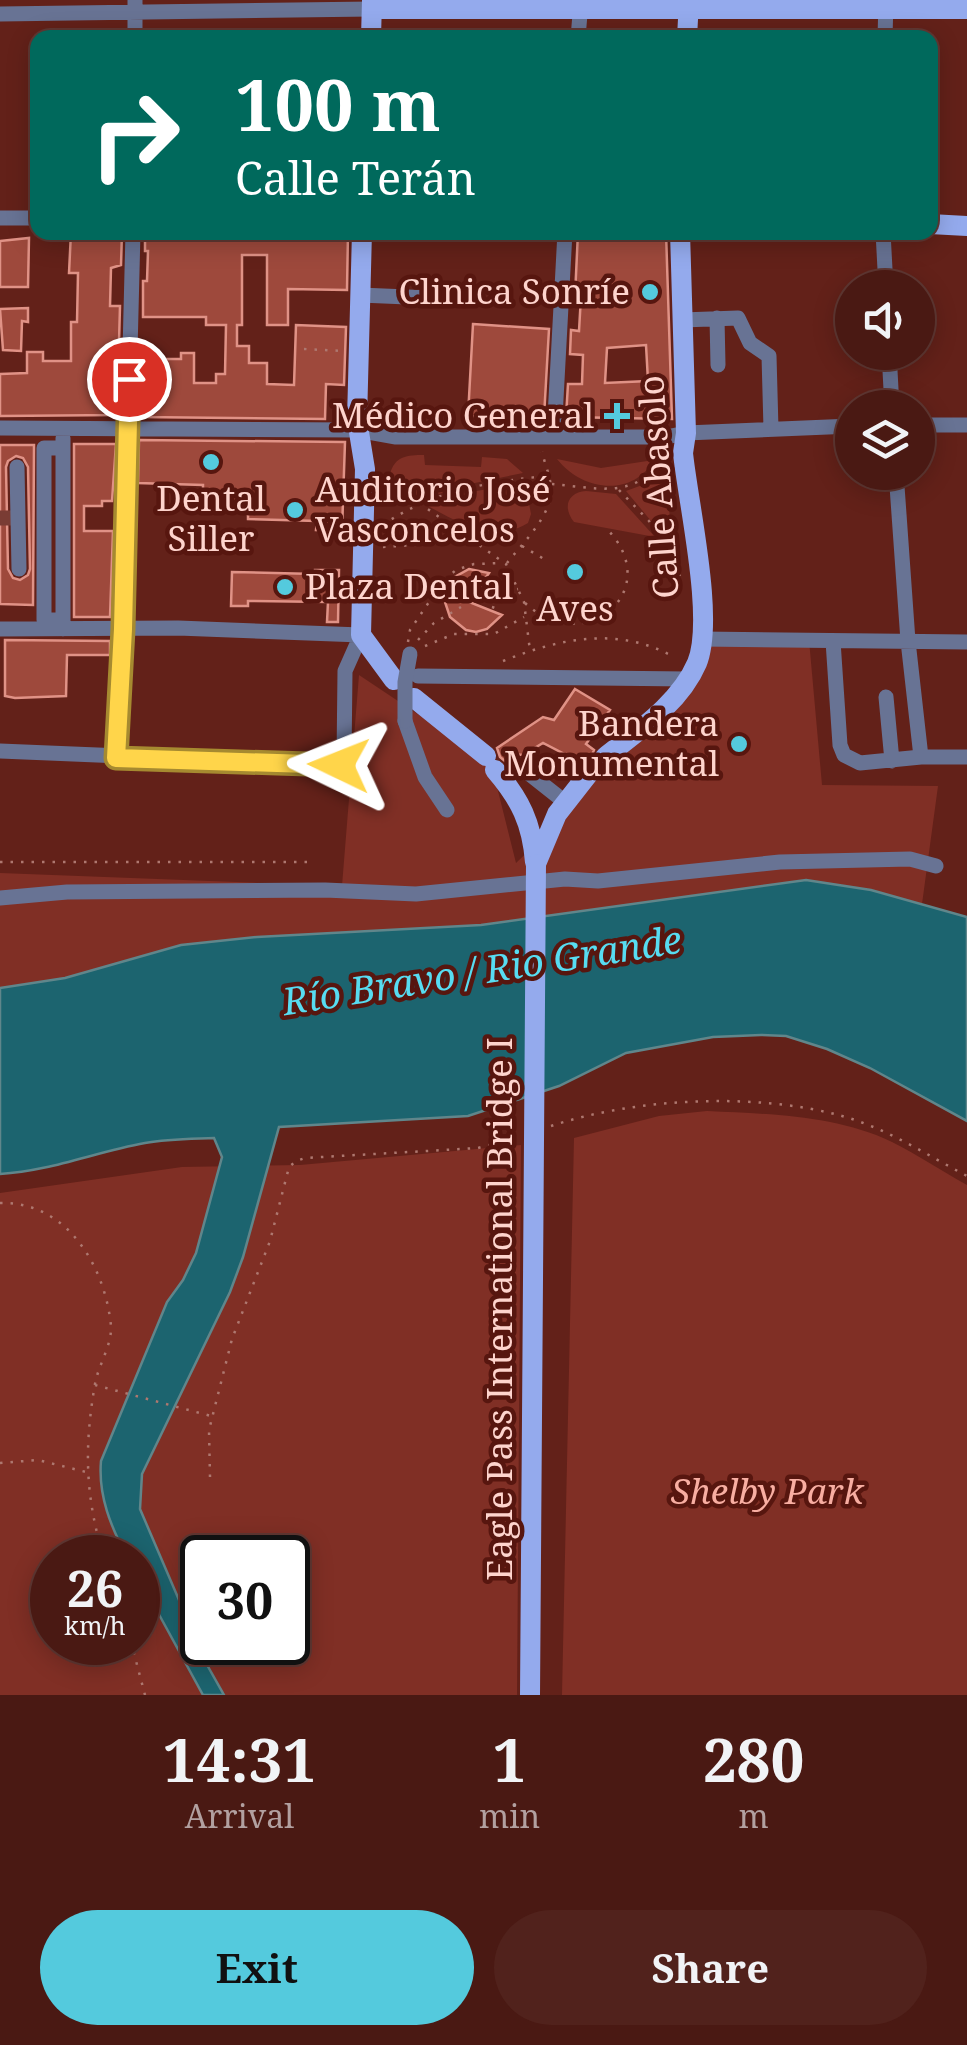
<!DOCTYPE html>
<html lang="en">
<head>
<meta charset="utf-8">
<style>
  body { margin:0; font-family:"Noto Serif",serif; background:#51221c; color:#f1f3f6; height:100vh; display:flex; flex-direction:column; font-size:38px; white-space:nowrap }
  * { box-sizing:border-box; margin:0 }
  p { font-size:32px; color:#b2a0a0 }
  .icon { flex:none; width:55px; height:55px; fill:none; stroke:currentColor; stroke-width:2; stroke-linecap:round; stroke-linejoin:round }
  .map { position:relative; height:1695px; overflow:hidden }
  .details { display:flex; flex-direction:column; background:#4a1913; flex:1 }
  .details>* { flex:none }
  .guide { position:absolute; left:30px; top:30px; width:908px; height:210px; border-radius:20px; box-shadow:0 5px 25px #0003,0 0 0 2px #613833; background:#00695c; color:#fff; overflow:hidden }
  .controls { position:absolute; left:835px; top:270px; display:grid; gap:20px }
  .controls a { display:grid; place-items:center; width:100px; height:100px; border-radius:50%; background:#4a1913; box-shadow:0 5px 25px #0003,0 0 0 2px #613833; font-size:50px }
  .speed { position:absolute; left:30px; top:1535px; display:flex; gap:20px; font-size:50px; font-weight:700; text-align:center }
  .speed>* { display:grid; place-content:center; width:130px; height:130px; border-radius:50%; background:#4a1913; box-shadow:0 5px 25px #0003,0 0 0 2px #613833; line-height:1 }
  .speed small { font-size:25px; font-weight:400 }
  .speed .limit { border:5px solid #111; border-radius:15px; background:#fff; color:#111 }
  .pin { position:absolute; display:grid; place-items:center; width:85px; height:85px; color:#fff; margin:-42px; border:5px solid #fff; border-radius:50%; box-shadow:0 2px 10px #0007 }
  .me { position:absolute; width:110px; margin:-55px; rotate:272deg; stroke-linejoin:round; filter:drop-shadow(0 0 8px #0008) }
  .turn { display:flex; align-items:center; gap:35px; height:210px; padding:0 40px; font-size:45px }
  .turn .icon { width:130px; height:130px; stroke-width:2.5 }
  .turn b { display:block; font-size:70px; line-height:85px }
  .eta { display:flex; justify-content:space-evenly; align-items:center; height:170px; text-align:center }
  .eta b { font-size:60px; font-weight:700; line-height:70px }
  .button { display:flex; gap:20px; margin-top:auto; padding:20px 40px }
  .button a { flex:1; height:115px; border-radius:60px; background:#54cadd; color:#111; font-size:40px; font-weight:700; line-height:115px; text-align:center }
  .button a+a { background:#51221c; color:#f1f3f6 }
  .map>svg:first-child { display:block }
</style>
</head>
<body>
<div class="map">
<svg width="967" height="1695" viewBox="0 0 967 1695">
  <rect width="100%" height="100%" fill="#632119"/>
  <path fill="#802f25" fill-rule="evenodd" d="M424,455l1,10 56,2 1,-10 25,2 16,14 -58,12 -44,15 -28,-18 -3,-8c5,-18 17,-19 34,-19z
    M557,459l44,9 53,-8c-22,38 -72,31 -97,-1z
    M664,465l8,70 -10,-1 -36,-43 19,-7z
    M525,482l6,32 -3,9c-34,21 -69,0 -100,-17l33,-12z
    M586,491l30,3 39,43 -81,-15c-12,-15 -6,-30 12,-31z
    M700,639l109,1 13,145 116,1 -16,118 -51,-14 -65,-10 -325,45 -224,12 -76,8 -116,33 -65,10v-115l342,13 17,-211 132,88 25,100 25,-24 12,-29 133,-125z
    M707,1111c61,3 129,4 185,31 26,13 50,29 75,43v510h-405l12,-557 85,-22z
    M521,1145l-4,550h-517v-502l182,-26 118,-2zM52,1558h86v84h-86zM202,1558h86v84h-86z"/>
  <path fill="#1c646f" stroke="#60868b" stroke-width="2.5" d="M806,880l65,10 96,27v204l-97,-53 -43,-19 -41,-13 -25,-1 -48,2 -87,16 -67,33 -91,30 -189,11 -36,130 -13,35 -88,182 -2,35 66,154 18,32h-21l-65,-119v-18l-11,-1c-16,-30 -29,-61 -26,-96l66,-159 16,-22 13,-27 26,-96 -8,-19c-23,1 -46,1 -69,5 -50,9 -94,28 -145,31v-186l65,-10 116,-33 76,-8 224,-12z"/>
  <path fill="#9e493c" stroke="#e09286" stroke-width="2.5" fill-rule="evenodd" d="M71,232h51l-1,33 -10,3 -1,38h10l-3,109 -117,1v-42l27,-1v-21h16v9h28v-39h6l1,-49h-9z
    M151,232h197l-1,58 -59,-1v36h-21v-70h-25v70h-5v21h12v17h18v21l27,1 2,-60 50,2 -2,58 -18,-1 -1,35 -185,-2 5,-58h36v-6h13v30h22v-9h9l1,-49h-20v-8h-63v-36h4l1,-30h-3v-17z
    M578,232h88l6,187 -106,-2 2,-33h14l1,-29 -13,-1 1,-24 8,1 2,-35h-6zM646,345l2,36 -43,2 2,-35z
    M29,238l-1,49h-28v-46z
    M28,308v14l-6,-1 -1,30 -18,-1 -3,-41z
    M473,324l76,5 -5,88 -76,-1z
    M139,440l206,2 -3,89 -26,-1 1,-9 -69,-2v-17l-45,-1v-16l-65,-2z
    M74,444h42l-4,57h-10v5h-18v25h29l-3,86h-36z
    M0,445h34l-1,160 -33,-1zM16,456l7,2 5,9 2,102 -2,6 -8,5 -7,-2 -5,-9 -2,-102 2,-6z
    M469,569l20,4 -20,29 33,13 -15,14 -11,3 -10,-2 -16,-13 -6,-18 9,-21z
    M315,570h24l-1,52h-11l1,-20 -80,-1v5h-17l1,-34 83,2z
    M5,640l105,1v14h-43l-1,41 -51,2 -10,-2z
    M575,689l35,21 -24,34 8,6 -2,5 -12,7 -37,-19 -20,12 -11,-1 -6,8 -6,-5 -3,-9 46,-31 11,3z"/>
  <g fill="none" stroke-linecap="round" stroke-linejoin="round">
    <path stroke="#7a3c34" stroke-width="15" stroke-dasharray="15 8" stroke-linecap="butt" d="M0,518h13"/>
    <path stroke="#ae7870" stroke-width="2.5" stroke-dasharray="2.5 8" stroke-linecap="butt" d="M304,349l40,2
      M385,479l121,85 18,38 6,49
      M552,484c40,3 89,18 109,-29
      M619,490l30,31 31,55
      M383,525c48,-34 109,-44 165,-49
      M522,546l22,13
      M383,547l91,-6
      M507,563c15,-19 42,-45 44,-70 1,-13 -6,-28 -9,-41
      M482,582l15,13 -5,16
      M497,595l21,-6
      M525,603c60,56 141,-13 82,-74
      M418,640l16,-17 27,-16
      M408,642l2,-12 34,-50 12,-10 18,-6 29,-1
      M425,646l29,-12h40l30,-17
      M503,661c58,-23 115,-35 171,-4
      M0,862h314
      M551,1126c84,-28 205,-34 291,-10 44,12 85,39 125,60
      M0,1203c66,-2 105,62 111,123 1,19 -13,40 -16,58 -11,63 -10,113 9,174
      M95,1385l116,31
      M0,1463l38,-3 48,12
      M210,1477l-1,-47 23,-91 38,-98 19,-74 7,-6 9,-3 173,-10 37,-10
      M131,1642l14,53"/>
    <path stroke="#687394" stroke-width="15" d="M0,14l372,-5
      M135,38v-38
      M578,38l3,-36
      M885,38l1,-38
      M0,218h38
      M883,232l3,56
      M360,295l95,4
      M717,318l1,47
      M682,320l56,-2 12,25 19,13 2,73
      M889,352l3,56
      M918,425h49
      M0,428l357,2 39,7h270l20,-4 166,-7
      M554,436l11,-204
      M63,438v191
      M17,467l2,102
      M896,472l12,169 13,116
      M59,620h-15v-172h19
      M0,629l178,-1 183,7 -16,36 -1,88 -5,6 -339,-14
      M701,639l266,3
      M833,641l7,104 4,10 16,8 61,-6h46
      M418,676l269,3
      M886,697l6,64
      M405,721l20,56 22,33
      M116,757l7,-128 10,-397
      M517,764l48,38
      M0,898l67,-6 258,-2 91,4 149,-15 33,2 182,-19 130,-3 26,7"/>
    <path stroke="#94aaed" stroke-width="20" d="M372,9h595
      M371,38l1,-38
      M687,38l2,-38
      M930,224l37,2
      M362,232l-5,188 8,49 -4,166 33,45
      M414,698l72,58
      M605,757c33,-26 75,-54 92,-94 18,-44 -9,-160 -14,-210l3,-20 -6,-201
      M495,770c25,29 37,53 40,92
      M536,864l21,-50 36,-46"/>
    <path stroke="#687394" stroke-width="15" d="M405,721v-39l5,-28"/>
    <path stroke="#94aaed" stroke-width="20" d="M530,1695l6,-831"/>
  </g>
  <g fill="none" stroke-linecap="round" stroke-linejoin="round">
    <defs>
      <path id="route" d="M129,379l-6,250 -7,129 223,7"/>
    </defs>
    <use href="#route" stroke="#a68a30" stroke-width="25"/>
    <use href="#route" stroke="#ffd54a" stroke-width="18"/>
  </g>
  <g fill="#54cadd" stroke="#57160f" stroke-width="4">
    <circle cx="650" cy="292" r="10"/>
    <path d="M612 401h10v10h10v10h-10v10h-10v-10h-10v-10h10z"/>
    <circle cx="211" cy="462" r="10"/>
    <circle cx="295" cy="510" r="10"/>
    <circle cx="575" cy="572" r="10"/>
    <circle cx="285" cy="587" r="10"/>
    <circle cx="739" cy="744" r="10"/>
  </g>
  <g text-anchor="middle" stroke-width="9" stroke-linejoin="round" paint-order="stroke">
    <g font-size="35" fill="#fed4cd" stroke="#57160f" text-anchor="end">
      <text x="630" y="304">Clinica Sonríe</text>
      <text x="594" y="428">Médico General</text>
      <text x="315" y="502" text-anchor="start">Auditorio José<tspan x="315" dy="40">Vasconcelos</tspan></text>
      <text x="211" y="511" text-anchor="middle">Dental<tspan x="211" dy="40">Siller</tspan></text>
      <text x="305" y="599" text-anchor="start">Plaza Dental</text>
      <text x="575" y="621" text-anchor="middle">Aves</text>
      <text x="719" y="736">Bandera<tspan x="719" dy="40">Monumental</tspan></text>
    </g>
    <g font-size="35" fill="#fed4cd" stroke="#57160f">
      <text transform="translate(659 487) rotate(-94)" y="12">Calle Abasolo</text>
      <text transform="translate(500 1309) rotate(-90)" y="12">Eagle Pass International Bridge I</text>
    </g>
    <g font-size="35" font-style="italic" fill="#f8aea2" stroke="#57160f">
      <text x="767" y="1504">Shelby Park</text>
    </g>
    <g font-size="38" font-style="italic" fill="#57dcf1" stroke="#57160f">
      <text transform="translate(482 971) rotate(-9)" y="13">Río Bravo / Rio Grande</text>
    </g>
  </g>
</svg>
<div class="controls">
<a><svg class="icon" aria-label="sound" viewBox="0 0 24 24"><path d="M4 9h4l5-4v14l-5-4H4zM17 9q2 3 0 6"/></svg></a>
<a><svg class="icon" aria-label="layers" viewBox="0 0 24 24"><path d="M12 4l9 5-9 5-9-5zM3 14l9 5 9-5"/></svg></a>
</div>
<div class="speed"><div>26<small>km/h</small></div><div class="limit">30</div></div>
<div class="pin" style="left:129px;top:379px;background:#d93025"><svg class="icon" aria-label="arrive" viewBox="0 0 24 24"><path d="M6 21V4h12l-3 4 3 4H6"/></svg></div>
<svg class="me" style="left:339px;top:765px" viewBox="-20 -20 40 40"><path d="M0-17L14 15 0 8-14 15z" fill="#ffd54a" stroke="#fff" stroke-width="4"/></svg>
<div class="guide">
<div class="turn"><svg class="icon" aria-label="right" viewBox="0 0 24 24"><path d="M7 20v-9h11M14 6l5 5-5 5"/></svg><div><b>100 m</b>Calle Terán</div></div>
</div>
</div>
<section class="details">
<div class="eta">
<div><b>14:31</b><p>Arrival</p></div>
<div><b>1</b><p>min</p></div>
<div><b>280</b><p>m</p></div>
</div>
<div class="button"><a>Exit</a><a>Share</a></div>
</section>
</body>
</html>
